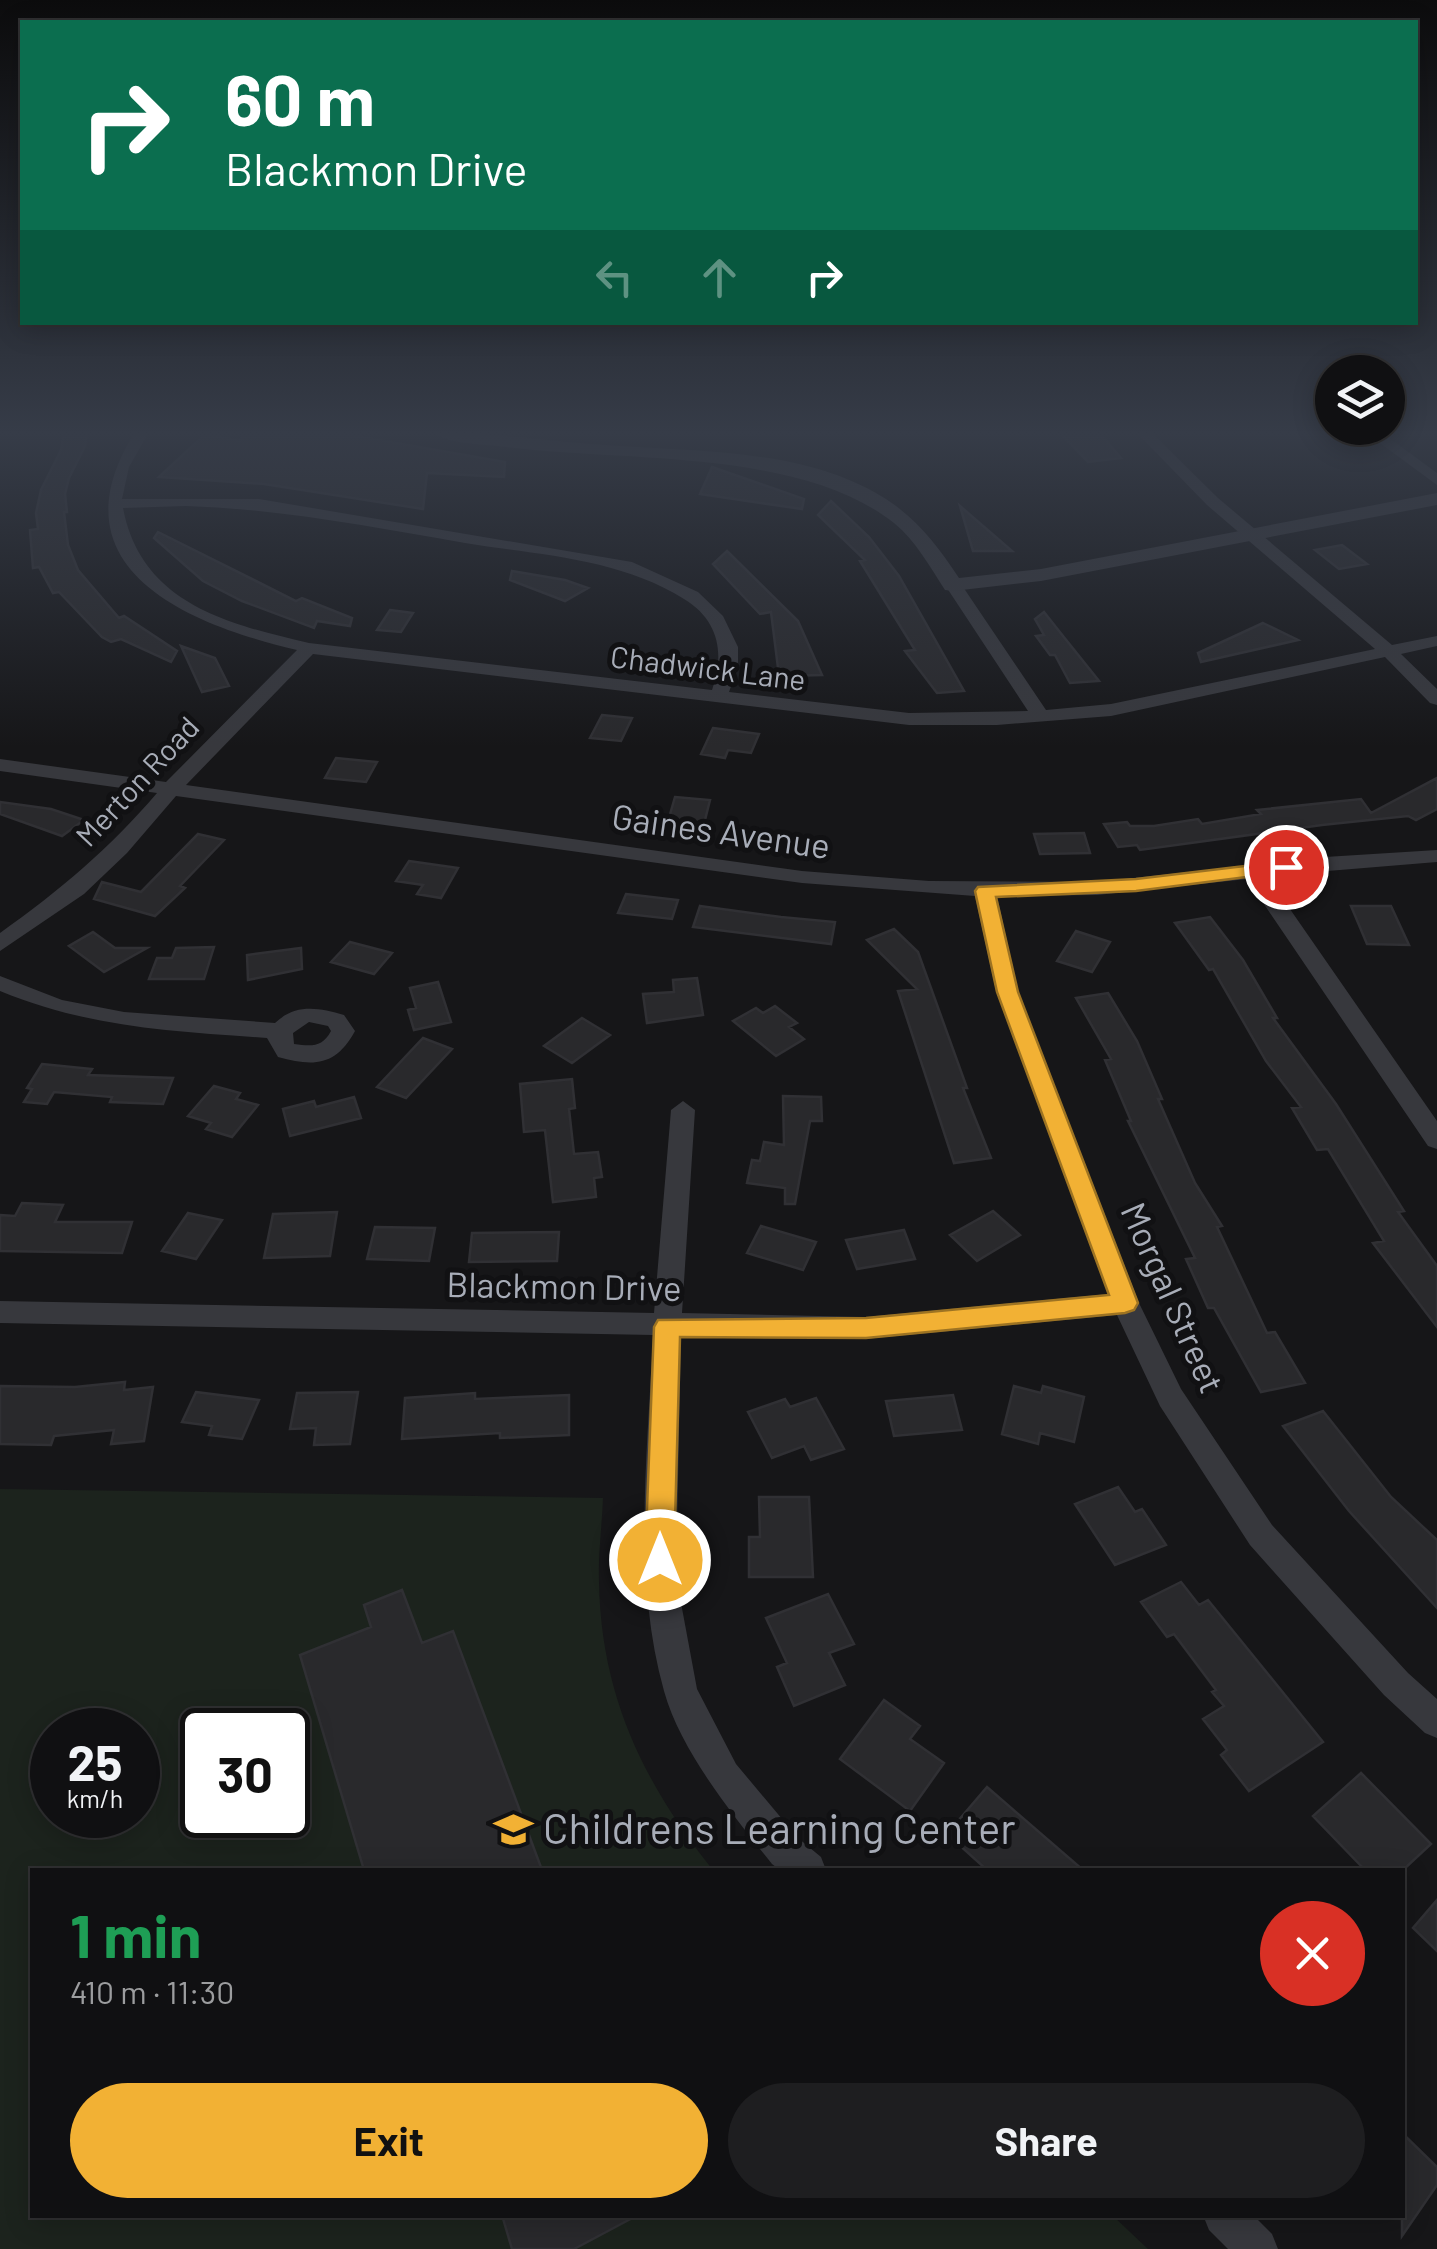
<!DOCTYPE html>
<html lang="en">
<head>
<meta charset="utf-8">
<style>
  body { margin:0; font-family:Barlow,sans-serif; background:#1e1e20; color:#f1f3f6; height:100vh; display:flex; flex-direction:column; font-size:38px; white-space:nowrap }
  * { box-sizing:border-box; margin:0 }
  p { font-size:32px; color:#9c9d9f }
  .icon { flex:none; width:55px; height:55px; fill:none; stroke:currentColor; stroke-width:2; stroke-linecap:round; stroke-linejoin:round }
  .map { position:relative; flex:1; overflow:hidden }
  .details { position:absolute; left:30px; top:1868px; width:1375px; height:350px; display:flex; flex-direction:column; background:#101012; border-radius:0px; box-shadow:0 5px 25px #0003,0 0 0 2px #303032 }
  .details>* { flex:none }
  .banner { position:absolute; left:20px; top:20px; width:1398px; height:305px; border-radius:0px; box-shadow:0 5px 25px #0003,0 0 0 2px #303032; background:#0b6e4f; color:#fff; overflow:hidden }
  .buttons { position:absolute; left:1315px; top:355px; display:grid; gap:20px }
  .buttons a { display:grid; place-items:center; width:90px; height:90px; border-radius:50%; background:#101012; box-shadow:0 5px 25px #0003,0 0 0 2px #303032; font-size:50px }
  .speed { position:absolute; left:30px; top:1708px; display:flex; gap:20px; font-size:50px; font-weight:700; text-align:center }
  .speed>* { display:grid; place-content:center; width:130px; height:130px; border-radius:50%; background:#101012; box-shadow:0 5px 25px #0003,0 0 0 2px #303032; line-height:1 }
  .speed small { font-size:25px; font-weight:400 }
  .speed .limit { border:5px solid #111; border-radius:15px; background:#fff; color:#111 }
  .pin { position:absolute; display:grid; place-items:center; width:85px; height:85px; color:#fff; margin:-42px; border:5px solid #fff; border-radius:50%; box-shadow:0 2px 10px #0007 }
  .me { position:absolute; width:110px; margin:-55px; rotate:0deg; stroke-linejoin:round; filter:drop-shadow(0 0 8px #0008) }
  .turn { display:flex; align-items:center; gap:35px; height:210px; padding:0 40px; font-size:45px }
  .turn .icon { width:130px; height:130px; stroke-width:2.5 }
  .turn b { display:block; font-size:70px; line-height:85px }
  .lanes { display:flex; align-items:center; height:95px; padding:0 40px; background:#0003; justify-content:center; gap:50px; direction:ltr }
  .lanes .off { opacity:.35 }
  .round { display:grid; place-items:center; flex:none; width:105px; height:105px; border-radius:52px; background:#1e1e20 }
  .headline { display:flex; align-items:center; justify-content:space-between; height:170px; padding:0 40px }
  h1 { font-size:60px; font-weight:700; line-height:75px; color:#1e9e55 }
  .button { display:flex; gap:20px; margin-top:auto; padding:20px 40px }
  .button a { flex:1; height:115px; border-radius:60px; background:#f2b134; color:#111; font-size:40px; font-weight:700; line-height:115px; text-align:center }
  .button a+a { background:#1e1e20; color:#f1f3f6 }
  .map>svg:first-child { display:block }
</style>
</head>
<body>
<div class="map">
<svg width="1437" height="2249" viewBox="0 0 1437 2249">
  <rect width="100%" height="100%" fill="#161618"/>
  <path fill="#1c231d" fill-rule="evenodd" d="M0,1489l603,9c-1,28 -5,56 -4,84 2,114 45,202 114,288h-681v345h1080l36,34h-1148zM52,1730h86v85h-86zM202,1730h86v85h-86z"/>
  <path fill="#29292c" stroke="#303034" stroke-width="2.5" d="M64,432h23l-2,14 -16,32 -4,16 2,18h-3l4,33 10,25 41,48 5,-2 53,35 -6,11 -50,-23 -10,3 -9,-5 -43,-45 -6,1 -14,-26 -6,1 -3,-38 8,-1 -2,-16 5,-23 20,-40z
    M244,432l95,1 166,29 -1,15 -77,-4 -4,36 -159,-25 -105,-7 46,-43 35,7z
    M1059,432h40l22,26 -33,4z
    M712,467l92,32 -2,10 -102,-15z
    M831,501l38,36 30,39 65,115 -27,2 -32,-42 10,-1 -55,-89 5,-1 -47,-45z
    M960,506l52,45h-39z
    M158,532l138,69 6,-3 50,20 -2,8 -33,-5 -3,7 -72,-27 -39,-20 -49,-43z
    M1342,545l25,19 -28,5 -24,-19z
    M727,551l71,70 24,54 -43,1 -8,-64 -11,2 -47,-50z
    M512,571l53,9 23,8 -23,13 -55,-21z
    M390,610l23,3 -12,19 -24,-2z
    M1044,612l19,24 36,45 -29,2 -15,-28h-5l-14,-19 8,-1 -9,-16z
    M1263,623l35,17 -97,22 -3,-9z
    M181,646l34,12 14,28 -27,6z
    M602,715l30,3 -11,23 -31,-3z
    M713,728l46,6 -8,19 -23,-3 -3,8 -24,-4z
    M336,758l41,4 -11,20 -41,-4z
    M1437,778v31l-21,11 -8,-4 -86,9 -182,25 -3,-5 -19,2 -14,-23 23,-2 3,4h24l44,-7 4,5 59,-10 -4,-4 104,-11 10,14z
    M675,797l35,3 -7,28 -36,-3z
    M0,802l51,7 33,11 -22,16 -62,-22z
    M1084,833l6,20 -50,1 -6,-20z
    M198,834l26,6 -44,46 5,2 -30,28 -61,-17 8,-17 39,10z
    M409,861l49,7 -17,30 -24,-4 6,-9 -27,-4z
    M626,894l52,6 -6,19 -54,-6z
    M700,906l81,11 54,5 -4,22 -57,-7 -81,-10z
    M1351,906h40l18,39 -42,-1z
    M1210,917l33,43 34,58h-4l63,86 68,107 -6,1 39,54v61l-64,-84 11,-2 -56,-92 -11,1 -25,-42 9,-1 -35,-46 -53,-92 -4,1 -34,-47z
    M894,929l24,23 49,136h-4l28,70 -37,5 -56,-172 19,-2 -50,-49z
    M1076,931l34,11 -18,30 -35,-11z
    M93,932l22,16h32l-43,24 -35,-26z
    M350,942l42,11 -18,21 -43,-12z
    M214,947l-10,32h-55l8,-21h15l4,-10z
    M301,948l1,21 -54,11 -1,-25z
    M697,978l6,37 -56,8 -4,-29 31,-2 -1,-12z
    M438,982l13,40 -37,8 -6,-20 8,-2 -6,-20z
    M1108,993l29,48 25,58h-4l37,84 27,43 -5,1 50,106 8,-1 30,51 -44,9 -47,-84h-6l-22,-49 9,-1 -67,-137h3l-26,-61 6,-1 -35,-61z
    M775,1006l22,17 -8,4 15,12 -28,17 -43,-35 23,-13 7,5z
    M582,1018l28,17 -38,28 -28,-17z
    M423,1038l29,11 -46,49 -29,-11z
    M42,1064l50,5 -4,6 85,3 -10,26 -53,-2 2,-5 -58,-5 -7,12 -23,-2 8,-13 -5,-1z
    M572,1079l3,29 -6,1 5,45 24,-2 4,25 -8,1 2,19 -43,5 -8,-72 -21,2 -4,-48z
    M214,1086l26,7 -4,6 22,6 -26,32 -26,-8 5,-6 -23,-7z
    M783,1096l38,1 1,24h-12l-15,83h-10v-16l-38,-5 5,-23 8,1 4,-19 20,3z
    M354,1097l7,21 -71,18 -7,-27 31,-8 2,6z
    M22,1203l41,2 -8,17h77l-10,31 -122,-2v-36l15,1z
    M993,1211l27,24 -43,26 -27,-26z
    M337,1212l-7,44 -66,2 9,-44z
    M188,1213l34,7 -26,39 -34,-8z
    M761,1226l55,16 -13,28 -56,-17z
    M375,1227l60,1 -6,33 -62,-2z
    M904,1230l11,29 -58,10 -11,-29z
    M559,1232l-2,29 -88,1 3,-29z
    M125,1382l-1,8 29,-3 -9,54 -33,3 3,-14 -60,6 -3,9 -51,-1v-58l75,1z
    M1014,1386l27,7 2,-7 41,11 -10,45 -34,-9 -2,11 -36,-10z
    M196,1392l63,8 -17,39 -33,-4 3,-9 -30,-4z
    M358,1392l-8,52 -36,1 2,-17 -26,1 7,-36z
    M475,1393v6l94,-4v40l-69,3v-5l-98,6 3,-41z
    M953,1395l9,35 -68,6 -8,-35z
    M816,1398l28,51 -33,11 -7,-14 -32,12 -24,-46 37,-13 5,8z
    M1323,1411l68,86 46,43v68l-88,-97 -66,-85z
    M1118,1487l17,25 7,-3 24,36 -51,20 -40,-61z
    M759,1497h50l4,80h-64v-40h11z
    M1181,1582l18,23 9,-5 115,142 -74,49 -28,-36 6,-5 -24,-31 21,-13 -12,-14 4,-2 -42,-56 -7,3 -26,-35z
    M402,1590l20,53 31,-12 89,239h-178l-64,-215 71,-28 -7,-22z
    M828,1594l26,50 -25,9 16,32 -51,21 -17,-39 10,-4 -21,-45z
    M884,1700l36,26 -10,13 34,24 -34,48 -70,-52z
    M1361,1773l70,71 -28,26h-38l-52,-54z
    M987,1787l96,83h-96l-40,-36z
    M1437,1900v51l-24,-23z
    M1402,2133l35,34v18l-35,51z
    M502,2215h136l-64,34h-62z"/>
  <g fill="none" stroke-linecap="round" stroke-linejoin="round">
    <path fill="#37383d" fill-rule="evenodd" d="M135,432h14l-20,35 -7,32h137l373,63 66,30 25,24 15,31v20l-9,25 180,21 119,-2 -83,-126 8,-5 6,1 87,129 65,-6 264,-55 -168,-144 -71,-73h15l67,66 174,147 45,-9v10l-36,8 36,35v16l-7,-2 -45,-46 -274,59 -114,9h-88l-596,-71 -127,131 616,86 127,10 168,1 228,-25 112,-7v12l-170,14 170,245v28l-9,-3 -181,-267 -150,16 -100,1 21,95 121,312 42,86 91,136 136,148 29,26v39l-12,-5 -41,-38 -134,-150 -90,-139 -43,-91 -252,24 -184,-3 -5,240 21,113 39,75 62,74 23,19 5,13h-46l-8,-6c-39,-49 -91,-112 -108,-173 -32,-115 -16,-238 -11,-356l-653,-12v-22l654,12 17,-203 12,-9 12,9 -13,203 183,4 243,-23 -112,-303 -21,-95 -173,-13 -626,-87 -49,57 -43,41 -84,57v-18c59,-42 110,-85 157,-140l-157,-22v-12l166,23 131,-132c-111,-26 -247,-83 -162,-218zM186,506c94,3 186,21 279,37 73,12 154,15 219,56 35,21 41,55 28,91l-403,-47c-82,-19 -168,-40 -186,-135z
      M1365,432h16l56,41v12z
      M0,976l62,24 62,12 151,11c21,-20 44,-15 69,-8l11,16c-19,35 -41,36 -77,26l-11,-19c-95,-7 -177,-10 -267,-47zM309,1022l19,4 3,5c-9,17 -20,15 -37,13l-1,-11z
      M1203,2215h50l19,19 6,15h-50l-19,-19z"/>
    <path fill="#37383d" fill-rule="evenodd" d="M433,432c53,0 106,8 159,12 93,8 206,2 289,52 35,21 56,49 78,82l82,-9 396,-76v12l-396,76 -88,10 -8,-1c-15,-23 -29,-49 -51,-67 -95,-75 -271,-61 -388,-76 -20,-3 -58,-2 -73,-15z"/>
  </g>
  <linearGradient id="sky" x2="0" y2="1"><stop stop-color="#0c0c0d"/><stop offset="0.58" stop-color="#363c48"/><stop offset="1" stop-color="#363c48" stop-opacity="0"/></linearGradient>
  <rect width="1437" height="747" fill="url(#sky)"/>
  <path fill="#f2b134" stroke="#9d7322" stroke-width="2.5" d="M1286,861l10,6 -3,4 -157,20 -140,6 22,95 120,311 -4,7 -9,3 -259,25 -186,-1 -6,223 -4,9 -10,4 -10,-4 -5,-9 9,-233 4,-7 208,-2 243,-23 -112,-303 -22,-101 3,-4 158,-8z"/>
  <defs>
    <symbol id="school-bare" viewBox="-9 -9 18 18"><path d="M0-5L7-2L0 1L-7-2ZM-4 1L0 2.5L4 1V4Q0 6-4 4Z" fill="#f2b134" stroke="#111113" stroke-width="2.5" paint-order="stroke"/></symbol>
  </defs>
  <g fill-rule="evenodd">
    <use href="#school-bare" x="486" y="1802" width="55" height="55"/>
  </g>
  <g text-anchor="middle" stroke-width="10" stroke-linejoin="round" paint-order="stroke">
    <g font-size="30" fill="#a8adb8" stroke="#111113">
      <text transform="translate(708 669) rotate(7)" y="10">Chadwick Lane</text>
      <text transform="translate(138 782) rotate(-47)" y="10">Merton Road</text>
    </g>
    <g font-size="35" fill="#a8adb8" stroke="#111113">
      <text transform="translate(721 832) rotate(8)" y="12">Gaines Avenue</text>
      <text transform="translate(564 1287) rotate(1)" y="12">Blackmon Drive</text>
      <text transform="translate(1172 1298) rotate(66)" y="12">Morgal Street</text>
    </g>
    <g font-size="42" fill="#a8adb8" stroke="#111113" text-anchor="start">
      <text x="543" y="1844">Childrens Learning Center</text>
    </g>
  </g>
</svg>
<div class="buttons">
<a><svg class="icon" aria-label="layers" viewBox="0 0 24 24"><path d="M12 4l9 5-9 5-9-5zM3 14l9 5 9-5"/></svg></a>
</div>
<div class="speed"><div>25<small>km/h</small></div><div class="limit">30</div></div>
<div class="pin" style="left:1286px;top:867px;background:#d93025"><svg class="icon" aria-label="arrive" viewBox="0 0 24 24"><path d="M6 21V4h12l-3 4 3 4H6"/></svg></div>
<svg class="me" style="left:660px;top:1560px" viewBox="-20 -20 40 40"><circle r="17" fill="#f2b134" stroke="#fff" stroke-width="3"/><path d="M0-11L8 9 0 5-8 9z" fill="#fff"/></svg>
<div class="banner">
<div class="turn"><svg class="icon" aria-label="right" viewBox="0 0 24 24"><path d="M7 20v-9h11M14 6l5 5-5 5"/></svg><div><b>60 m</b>Blackmon Drive</div></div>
<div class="lanes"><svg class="icon off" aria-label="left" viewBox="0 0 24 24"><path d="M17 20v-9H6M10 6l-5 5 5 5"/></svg><svg class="icon off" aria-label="ahead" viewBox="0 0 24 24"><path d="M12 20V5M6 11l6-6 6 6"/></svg><svg class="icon" aria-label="right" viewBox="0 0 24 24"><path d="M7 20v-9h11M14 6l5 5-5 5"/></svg></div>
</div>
<section class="details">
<div class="headline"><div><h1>1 min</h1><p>410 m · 11:30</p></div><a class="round" style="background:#d93025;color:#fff"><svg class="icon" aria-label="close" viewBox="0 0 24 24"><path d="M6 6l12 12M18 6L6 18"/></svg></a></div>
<div class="button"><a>Exit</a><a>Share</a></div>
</section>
</div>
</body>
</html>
